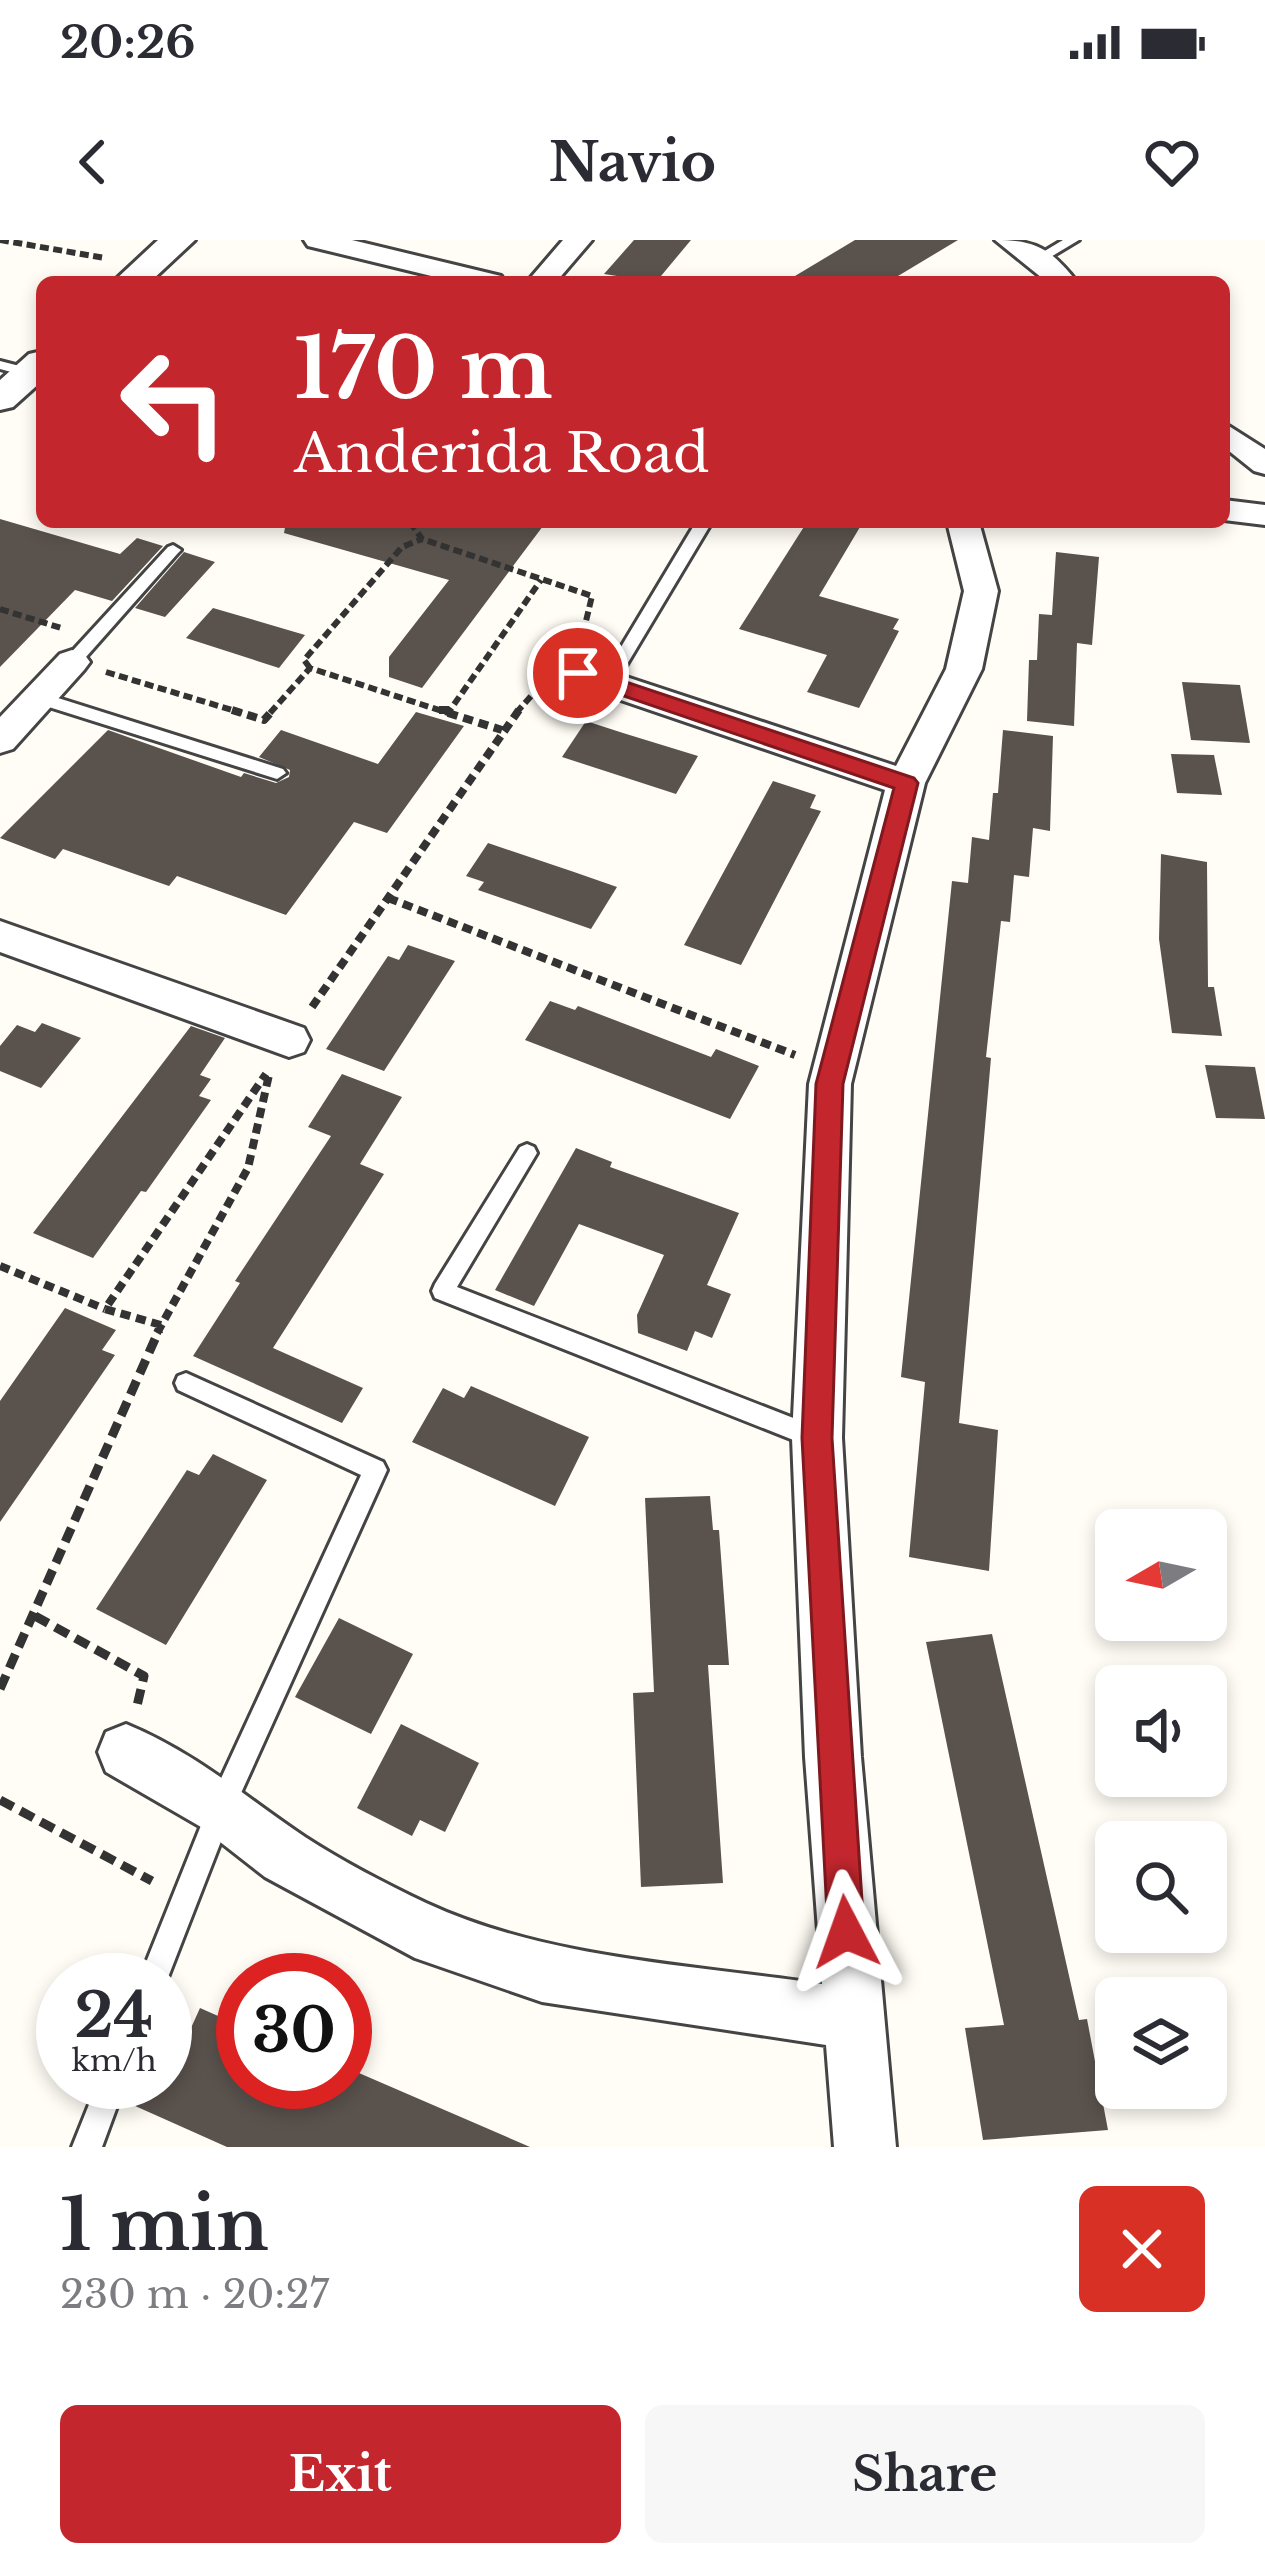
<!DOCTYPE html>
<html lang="en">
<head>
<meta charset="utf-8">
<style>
  body { margin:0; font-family:"Libre Baskerville",serif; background:#f7f7f7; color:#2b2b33; height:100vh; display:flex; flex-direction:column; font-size:45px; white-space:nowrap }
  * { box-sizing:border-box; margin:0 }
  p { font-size:39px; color:#7c7c81 }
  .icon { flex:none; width:66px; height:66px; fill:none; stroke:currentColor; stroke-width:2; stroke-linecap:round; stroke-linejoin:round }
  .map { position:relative; height:1907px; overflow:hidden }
  .panel { display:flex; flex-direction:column; background:#fff; flex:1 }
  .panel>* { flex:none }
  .banner { position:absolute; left:36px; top:36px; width:1194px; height:252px; border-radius:18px; box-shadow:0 6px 18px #0003; background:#c4262e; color:#fff; overflow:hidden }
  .needle { width:78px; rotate:261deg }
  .tools { position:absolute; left:1095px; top:1269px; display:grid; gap:24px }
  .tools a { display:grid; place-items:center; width:132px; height:132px; border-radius:18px; background:#fff; box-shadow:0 6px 18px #0003; font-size:60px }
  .speed { position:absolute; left:36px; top:1713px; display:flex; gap:24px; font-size:60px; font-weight:700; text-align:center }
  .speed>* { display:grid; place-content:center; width:156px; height:156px; border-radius:50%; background:#fff; box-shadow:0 6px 18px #0003; line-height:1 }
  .speed small { font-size:30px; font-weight:400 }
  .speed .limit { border:18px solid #d22; background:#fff; color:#111 }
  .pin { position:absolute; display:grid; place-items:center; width:102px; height:102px; color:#fff; margin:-51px; border:6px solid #fff; border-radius:50%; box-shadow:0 3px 12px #0007 }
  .me { position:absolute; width:132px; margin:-66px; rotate:356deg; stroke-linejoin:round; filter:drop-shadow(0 0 9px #0008) }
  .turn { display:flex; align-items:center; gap:42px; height:252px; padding:0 60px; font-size:54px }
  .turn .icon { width:156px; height:156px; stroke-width:2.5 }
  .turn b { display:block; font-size:84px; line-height:102px }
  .round { display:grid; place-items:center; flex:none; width:126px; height:126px; border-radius:18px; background:#f7f7f7 }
  .overview { display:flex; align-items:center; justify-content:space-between; height:204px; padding:0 60px }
  h1 { font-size:72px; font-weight:800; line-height:90px }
  .button { display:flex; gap:24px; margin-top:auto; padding:24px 60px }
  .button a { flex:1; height:138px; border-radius:18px; background:#c4262e; color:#fff; font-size:48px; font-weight:800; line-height:138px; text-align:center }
  .button a+a { background:#f7f7f7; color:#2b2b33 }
  .status { display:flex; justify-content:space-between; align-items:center; height:84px; padding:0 60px; background:#fff; direction:ltr }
  .status svg { height:33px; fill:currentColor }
  header { display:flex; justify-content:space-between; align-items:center; height:156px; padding:0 60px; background:#fff; font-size:54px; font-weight:800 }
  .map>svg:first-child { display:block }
</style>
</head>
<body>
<div class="status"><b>20:26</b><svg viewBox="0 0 49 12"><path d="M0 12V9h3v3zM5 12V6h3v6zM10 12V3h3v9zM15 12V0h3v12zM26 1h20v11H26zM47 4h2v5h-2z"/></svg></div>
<header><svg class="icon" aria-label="back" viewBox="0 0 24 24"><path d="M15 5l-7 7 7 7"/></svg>Navio<svg class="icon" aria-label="heart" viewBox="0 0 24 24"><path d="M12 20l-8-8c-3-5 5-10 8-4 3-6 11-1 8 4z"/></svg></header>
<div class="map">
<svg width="1265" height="1907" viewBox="0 0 1265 1907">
  <rect width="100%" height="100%" fill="#fffdf5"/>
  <path fill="#5a524d" d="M634,0h57l-35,42 -52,-8z
    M855,0h103l-70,42h-103z
    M0,279l120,35 17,-16 26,8 -51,55 -37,-11 -75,77z
    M286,282h260l-124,166 -33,-11v-20l60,-77 -165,-47z
    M807,282h56l-44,74 80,23 -6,10 6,2 -40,77 -52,-16 20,-37 -88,-26z
    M184,312l31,10 -50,55 -30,-9z
    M1056,312l43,5 -7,88 -15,-2 -3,83 -47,-5 2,-61h8l2,-46 13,1z
    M213,368l92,27 -26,33 -93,-30z
    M1182,442l58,3 10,58 -59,-3z
    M416,472l48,14 -77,107 -33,-11 -68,93 -109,-39 -8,10 -106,-37 -8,10 -55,-21 108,-108 133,47 3,-4 32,10 13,-6 1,-7 -31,-13 22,-27 97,34z
    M586,481l37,12 75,23 -22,38 -114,-37z
    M1003,490l50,6 -3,95 -17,-3 -4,49 -15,-2 -4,47 -9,-1 -15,136 5,1 -32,365 39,7 -9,141 -80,-14 16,-175 -24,-5 51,-496 16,2 4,-46 17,3 4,-47h5z
    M1171,514l43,1 8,40 -45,-2z
    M773,541l43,14 -6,13 11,3 -80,154 -57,-20z
    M488,603l86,29 43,15 -26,42 -113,-39 6,-8 -18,-6z
    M1161,614l46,8 1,125h6l8,49 -50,-3 -13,-94z
    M408,705l47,16 -71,110 -58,-22 62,-93 11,4z
    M550,761l25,9 3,-4 133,51 5,-8 43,17 -29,53 -205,-79z
    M42,783l39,15 -40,50 -41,-17v-25l17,-21 18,7z
    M191,786l34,12 -25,37 11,4 -12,17 12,4 -65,92 -5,-1 -48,67 -60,-25z
    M1205,825l50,2 10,52 -49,-1z
    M342,834l60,23 -42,67 24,10 -111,174 90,40 -21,35 -149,-67 47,-73 -5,-2 96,-145 -23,-9z
    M576,908l36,14 -2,5 129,46 -32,72 24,9 -19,44 -17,-7 -8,20 -49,-18 -1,-18 27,-60 -85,-31 -45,82 -39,-16z
    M65,1068l51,22 -14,20 13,5 -115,167v-121z
    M471,1146l118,51 -34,69 -143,-64 31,-54 21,10z
    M213,1214l54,26 -101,165 -70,-36 91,-139 12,5z
    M710,1256l3,34h6l10,135h-21l15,218 -82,4 -8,-194 21,-1 -9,-194z
    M339,1378l74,36 -42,80 -76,-37z
    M992,1394l87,386 8,-1 21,111 -125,10 -18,-112 39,-3 -78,-383z
    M401,1484l78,39 -34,69 -25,-12 -8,16 -55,-28z
    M200,1768l43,19v55h102v-15l185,80h-303l-103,-46 6,-19h35v-66l26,12z"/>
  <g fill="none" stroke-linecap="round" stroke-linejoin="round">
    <defs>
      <path id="service" d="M1063,0h16l-35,21 -11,-3z
        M0,121l35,9 2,3 -7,4 -30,-8z
        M696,282h16l-98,164h-12l-2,-4z
        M173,305l8,5 -3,3 -100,113h-12v-8l102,-111z
        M39,452l244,77 3,4 -9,6 -244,-77v-8z
        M527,904l7,3 3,6 -80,134 367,143 4,8 -4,8 -8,3 -381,-151 -3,-7 3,-7 85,-137z
        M186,1133l197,89 4,8 -155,343 -67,172v-5h-26l73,-182 149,-323 -183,-85 -3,-7 3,-7z
        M98,1842h28l-24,65h-30z"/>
      <path id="minor" d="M304,0h48l149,36 4,6h-49l-148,-36z
        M563,0h29l-36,42h-29z
        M995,0c41,0 56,9 82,42h-30z
        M1224,183l41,26v25l-11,-3 -30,-24z
        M1224,260l41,5v20l-41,-5z
        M947,282h32l19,69 -16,78 -57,114 -74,301 -9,354 19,319 35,390h-62l-8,-102 -284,-43 -127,-44 -150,-81 -64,-50 -95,-55 -8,-20 8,-20 20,-8c70,29 118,72 179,113 37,24 81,47 121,66 121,56 266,62 396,81l-17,-227 -13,-319 17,-354 76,-294 -320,-109 -5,-8 5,-8 13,-4 318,105 50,-97 18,-78z
        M72,410l12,4 6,8 -6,8 -71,79 -13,4v-36l60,-63z
        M0,681l304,107 6,12 -6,12 -15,5 -289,-105z"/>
      <path id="tertiary" d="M158,0h37l-45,42h-37z
        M42,111v30l-29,26 -13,3v-30l29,-26z"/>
    </defs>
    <use href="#service" stroke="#444" stroke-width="6"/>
    <use href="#minor" stroke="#444" stroke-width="6"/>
    <use href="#tertiary" stroke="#444" stroke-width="6"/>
    <path stroke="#333" stroke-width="6" stroke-dasharray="9 4.5" stroke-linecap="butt" d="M0,0l105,18
      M410,282l12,17 170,57 -6,25 -13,20
      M0,369l61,19
      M310,428l-6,-8 98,-113 20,-8
      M106,432l136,41
      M270,473l40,-45 138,45 93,-133
      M516,473l23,-26"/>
    <path stroke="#333" stroke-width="8" stroke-dasharray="10 6" stroke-linecap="butt" d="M232,470l32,10 9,-10
      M439,470h11
      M448,473l54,17
      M388,658l407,157
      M312,767l207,-297
      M0,1026l105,43
      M161,1085l-56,-16 161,-235
      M157,1093l91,-165 21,-93"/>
    <path stroke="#333" stroke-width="9" stroke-dasharray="15 8" stroke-linecap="butt" d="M35,1376l109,60 -7,30
      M0,1449l159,-359
      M0,1560l152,81"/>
    <use href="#service" fill="#fff" fill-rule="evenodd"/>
    <use href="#minor" fill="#fff" fill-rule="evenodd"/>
    <use href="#tertiary" fill="#fff" fill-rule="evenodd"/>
  </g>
  <path fill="#c4262e" stroke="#7f191e" stroke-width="3" d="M578,426l336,112 4,5 -75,301 -11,354 32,494 -5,12 -13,5 -13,-5 -5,-12 -26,-494 14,-354 78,-296 -323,-110v-10z"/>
</svg>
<div class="tools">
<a><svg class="needle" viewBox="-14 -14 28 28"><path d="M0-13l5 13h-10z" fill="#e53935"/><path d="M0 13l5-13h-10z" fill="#7c7c81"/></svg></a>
<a><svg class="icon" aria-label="sound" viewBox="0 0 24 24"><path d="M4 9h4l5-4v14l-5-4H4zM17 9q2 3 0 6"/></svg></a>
<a><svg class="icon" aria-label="search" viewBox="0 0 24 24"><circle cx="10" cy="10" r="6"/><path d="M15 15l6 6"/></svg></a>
<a><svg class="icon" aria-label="layers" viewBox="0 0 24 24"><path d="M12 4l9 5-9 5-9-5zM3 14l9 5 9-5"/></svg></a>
</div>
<div class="speed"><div>24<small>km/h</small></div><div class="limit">30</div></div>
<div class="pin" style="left:578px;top:433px;background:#d93025"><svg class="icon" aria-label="arrive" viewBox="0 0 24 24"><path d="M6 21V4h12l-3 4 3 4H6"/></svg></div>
<svg class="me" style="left:846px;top:1692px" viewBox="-20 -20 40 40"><path d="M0-17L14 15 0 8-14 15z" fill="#c4262e" stroke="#fff" stroke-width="4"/></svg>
<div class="banner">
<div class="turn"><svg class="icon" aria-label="left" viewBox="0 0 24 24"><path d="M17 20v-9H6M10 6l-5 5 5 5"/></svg><div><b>170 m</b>Anderida Road</div></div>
</div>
</div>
<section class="panel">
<div class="overview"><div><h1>1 min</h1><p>230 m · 20:27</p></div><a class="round" style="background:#d93025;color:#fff"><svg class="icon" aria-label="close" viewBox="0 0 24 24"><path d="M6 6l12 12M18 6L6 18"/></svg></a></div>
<div class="button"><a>Exit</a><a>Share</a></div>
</section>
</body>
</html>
